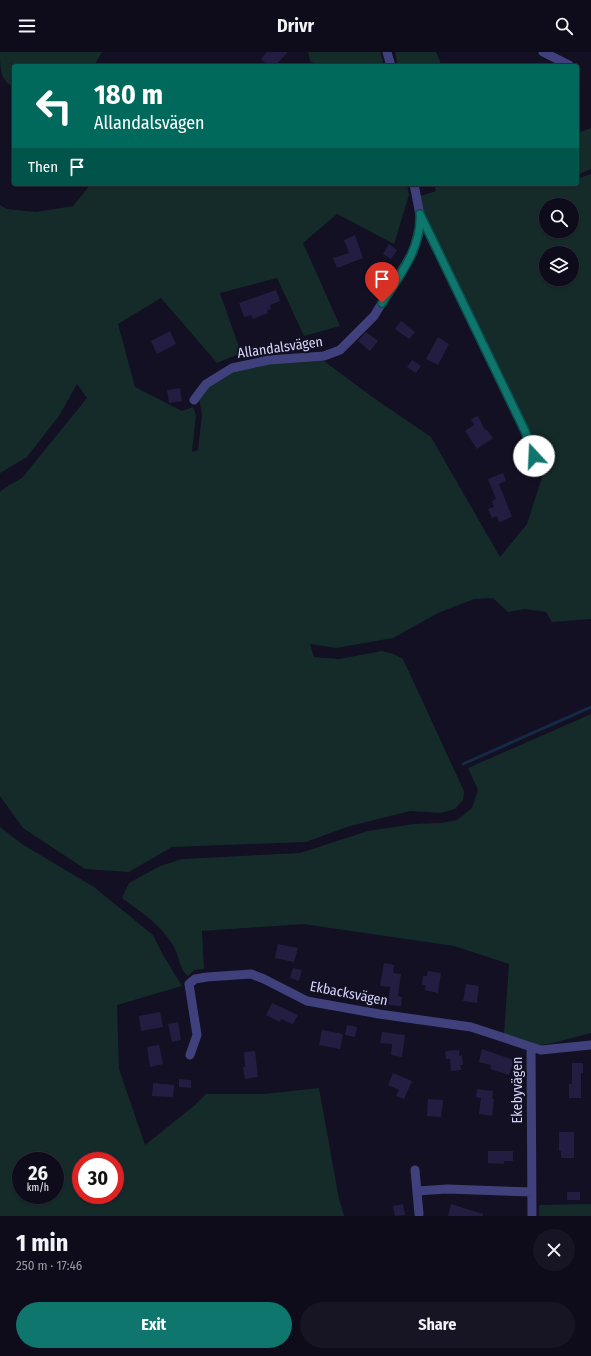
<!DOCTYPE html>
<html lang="en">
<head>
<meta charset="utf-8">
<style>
  body { margin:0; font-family:"Fira Sans Condensed",sans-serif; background:#171523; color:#f1f3f6; height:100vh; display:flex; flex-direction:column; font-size:15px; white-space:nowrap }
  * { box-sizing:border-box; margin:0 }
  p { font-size:13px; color:#9b9ba2 }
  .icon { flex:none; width:22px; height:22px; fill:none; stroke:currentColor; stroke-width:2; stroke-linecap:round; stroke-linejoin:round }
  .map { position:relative; height:1164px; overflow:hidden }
  .sheet { display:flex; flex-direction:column; background:#0e0c1a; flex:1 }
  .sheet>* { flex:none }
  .guide { position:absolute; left:12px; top:12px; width:567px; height:122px; border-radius:4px; box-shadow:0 1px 3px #0004,0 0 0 1px #2e2c39; background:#00695c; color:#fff; overflow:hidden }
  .buttons { position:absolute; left:539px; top:146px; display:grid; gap:8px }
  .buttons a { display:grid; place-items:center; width:40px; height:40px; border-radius:50%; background:#0e0c1a; box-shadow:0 1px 3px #0004,0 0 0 1px #2e2c39; font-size:20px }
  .speed { position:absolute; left:12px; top:1100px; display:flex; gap:8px; font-size:20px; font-weight:700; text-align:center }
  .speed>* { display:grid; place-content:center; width:52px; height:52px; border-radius:50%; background:#0e0c1a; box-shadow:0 1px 3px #0004,0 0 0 1px #2e2c39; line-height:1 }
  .speed small { font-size:10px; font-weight:400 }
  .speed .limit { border:6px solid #d22; background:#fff; color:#111 }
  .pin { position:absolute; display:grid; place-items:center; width:34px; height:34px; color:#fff; margin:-41px -17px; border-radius:50% 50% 50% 0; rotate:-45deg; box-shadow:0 0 4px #0007 }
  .pin .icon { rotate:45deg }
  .me { position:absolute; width:44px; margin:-22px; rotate:340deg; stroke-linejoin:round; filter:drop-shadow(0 0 3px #0008) }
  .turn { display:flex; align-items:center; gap:14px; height:84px; padding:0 16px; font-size:18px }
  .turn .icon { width:52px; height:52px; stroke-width:2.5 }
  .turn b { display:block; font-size:28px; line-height:34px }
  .then { display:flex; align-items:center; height:38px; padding:0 16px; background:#0003; gap:8px; font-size:15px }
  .round { display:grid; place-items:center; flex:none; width:42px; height:42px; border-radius:21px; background:#171523 }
  .summary { display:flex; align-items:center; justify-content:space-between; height:68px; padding:0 16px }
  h1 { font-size:24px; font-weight:700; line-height:30px }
  .action { display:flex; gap:8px; margin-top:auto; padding:8px 16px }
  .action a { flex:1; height:46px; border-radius:24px; background:#0f766e; color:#fff; font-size:16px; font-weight:700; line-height:46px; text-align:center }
  .action a+a { background:#171523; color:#f1f3f6 }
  header { display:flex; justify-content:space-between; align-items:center; height:52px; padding:0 16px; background:#0e0c1a; font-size:18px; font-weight:700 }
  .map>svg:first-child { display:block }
</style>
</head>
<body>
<header><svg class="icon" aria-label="menu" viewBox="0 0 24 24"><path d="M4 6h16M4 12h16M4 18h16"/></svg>Drivr<svg class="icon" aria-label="search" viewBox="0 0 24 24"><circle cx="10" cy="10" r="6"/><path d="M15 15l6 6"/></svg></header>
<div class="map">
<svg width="591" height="1164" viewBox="0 0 591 1164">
  <rect width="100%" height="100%" fill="#121022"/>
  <path fill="#142b29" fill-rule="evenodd" d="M0,0h102l-8,14h-80v20c-14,-3 -14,-20 -14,-34z
    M308,0h72l4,14h-64l-10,-5z
    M395,0h41l6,14h-44z
    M591,76v41l-14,6v-42z
    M591,122v445l-39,3 -6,-10 -21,-3 -17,3 -15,-14 -19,1 -36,14 -45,25 -57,10 -26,-4 4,13 25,2 43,-8 12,3 9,5 61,132 -1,9 -8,9 -14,4 -31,-2 -60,15 -44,16 -134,5 -43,25 -44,-3 -62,-41 -23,-32v-304l6,-5 16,-9 65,-80 -10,-14 -18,32 -32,41 -27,16v-268l7,4 29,3 37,-6 18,-22h66l1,1 1,-1h248l2,11 -15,49 -57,-30 -34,29 37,83 -36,10 -27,-58 -57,15 21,60 -24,10 -56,-65 -43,26 17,63 47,24 11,-4 3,8 -4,37 6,-2 4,-35 -3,-16 9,-14 25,-14 37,-9 50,-4 51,38 60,41 69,120 27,-33 15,-47 -7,-14 6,-4 -62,-129 -55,-118 -4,-16 16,-5 -2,-7h125l2,2 4,-2h12v-5zM546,153h26v26h-26zM546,201h26v26h-26z
    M591,662v319l-38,10 -12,2 -37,-11 5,-70 -55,-18 -151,-22 -101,7 2,38 -10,1 -6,6c-8,-5 -9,-19 -13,-27 -12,-23 -33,-36 -53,-51l7,-15 31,-17 22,-7 118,-6 68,-22 46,-7 27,-1 16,-3 15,-12 6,-18 -10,-22z
    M0,775l22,17 72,43 59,48 9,18 20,33 -65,19 2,64 26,76 49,-39 12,-12h59l54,-6 20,111 5,17h-344zM21,1109h34v34h-34zM81,1109h34v34h-34z
    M591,1152v12h-52v-11z"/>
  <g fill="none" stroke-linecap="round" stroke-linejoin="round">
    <path stroke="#152a47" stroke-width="3" d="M463,712l128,-57"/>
  </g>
  <path fill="#231e41" d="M267,0h21l-13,14h-6l-8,-7z
    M355,183l8,23 -26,10 -4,-10 16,-5 -5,-13z
    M389,192l8,6 -6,9 -8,-5z
    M276,238l4,11 -10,4 1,4 -4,1 1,3 -15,6 -2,-4 -7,2 -5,-14z
    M401,269l14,11 -6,7 -14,-10z
    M170,279l6,13 -19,10 -6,-13z
    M366,280l12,9 -8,10 -12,-10z
    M438,285l11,7 -11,21 -12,-6z
    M412,308l9,6 -5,7 -9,-6z
    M180,336l2,13 -13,2 -2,-13z
    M478,364l7,14 1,-1 7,9 -16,11 -12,-18 9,-6 -3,-6z
    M503,421l3,8 -7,3 13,33 -13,5 -2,-6 -5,2 -4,-9 6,-2 -2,-6 4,-2 -8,-20z
    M278,892l20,4 -4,14 -19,-4z
    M384,911l10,2 -1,8 8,1 -3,22 4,1 -1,9 -13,-1 2,-18 -10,-1z
    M293,916l9,2 -3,11 -9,-3z
    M428,919l13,2 -3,20 -13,-3 1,-5h-4l1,-9h4z
    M466,932l13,2 -2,17 -14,-2z
    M272,951l26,12 -5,9 -12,-5 -1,3 -14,-7z
    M160,960l3,15 -22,4 -2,-15z
    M178,970l3,18 -9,2 -4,-18z
    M347,973l10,2 -2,10 -10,-2z
    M322,978l21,4 -3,15 -21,-4z
    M382,980l23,3 -3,22 -11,-2 1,-11 -12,-1z
    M159,993l4,19 -13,3 -3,-20z
    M482,997l32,11 -5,15 -19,-6 1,-4 -12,-3z
    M459,998v6l3,-1 1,10h-3l1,5 -10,1 -1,-12h-4l-1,-8z
    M255,999l3,26 -13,2 -2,-12h2l-1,-15z
    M572,1011h11v10h-2v25h-12v-14h3z
    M393,1021l19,8 -8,18 -8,-3 3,-6 -11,-5z
    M179,1027l12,1v8l-12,-1z
    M153,1031l21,2 -1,12 -21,-1z
    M477,1037l16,2 -1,8h2l-2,17 -13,-2 2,-16 -5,-1z
    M428,1047l15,1 -2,17 -14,-1z
    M559,1080h15v26h-13v-7h-2z
    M488,1099h25v10h-9v3l-16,-1z
    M567,1140h13v8h-13z
    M403,1152l2,11 -10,1 -2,-10z
    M451,1152l32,10v2h-35z"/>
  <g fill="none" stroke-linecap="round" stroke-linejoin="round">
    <path stroke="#40407c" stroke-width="9" d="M387,0l4,14
      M543,0l26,13
      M422,166l103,213 9,25
      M194,348l12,-16 26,-16 37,-8 55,-4 16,-6 34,-34 39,-64 7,-26v-11l-6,-31
      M531,995l1,169
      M190,1003l7,-20 -8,-51 6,-5 12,-2 44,-3 13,5 43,22 72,13 92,13 70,23 50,-5
      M415,1118l4,44
      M417,1139l30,-2 85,3"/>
  </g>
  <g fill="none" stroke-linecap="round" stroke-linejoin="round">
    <defs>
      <path id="route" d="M382,251c17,-27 40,-55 38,-89l105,217 9,25"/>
    </defs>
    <use href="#route" stroke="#0a4d48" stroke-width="10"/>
    <use href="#route" stroke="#0f766e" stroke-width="7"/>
  </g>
  <g text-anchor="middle" stroke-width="4" stroke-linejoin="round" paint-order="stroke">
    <g font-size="14" fill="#d7d5fb" stroke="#121022">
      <text transform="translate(280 295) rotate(-8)" y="5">Allandalsvägen</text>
      <text transform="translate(349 941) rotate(11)" y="5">Ekbacksvägen</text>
      <text transform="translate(517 1038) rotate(-90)" y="5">Ekebyvägen</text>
    </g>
  </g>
</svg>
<div class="buttons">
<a><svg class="icon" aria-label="search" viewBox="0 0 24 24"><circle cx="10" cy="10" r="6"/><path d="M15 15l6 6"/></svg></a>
<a><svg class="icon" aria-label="layers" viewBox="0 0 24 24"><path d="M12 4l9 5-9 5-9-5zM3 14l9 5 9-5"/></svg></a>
</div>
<div class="speed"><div>26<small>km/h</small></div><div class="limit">30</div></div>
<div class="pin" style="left:382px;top:251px;background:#d93025"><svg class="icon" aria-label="arrive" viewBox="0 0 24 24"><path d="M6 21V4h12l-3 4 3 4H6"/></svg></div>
<svg class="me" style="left:534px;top:404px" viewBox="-20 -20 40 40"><circle r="19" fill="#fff"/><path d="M0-13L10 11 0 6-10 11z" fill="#0f766e"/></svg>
<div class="guide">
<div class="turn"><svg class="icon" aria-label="left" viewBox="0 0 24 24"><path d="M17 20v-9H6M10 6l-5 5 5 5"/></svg><div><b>180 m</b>Allandalsvägen</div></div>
<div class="then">Then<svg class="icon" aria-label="arrive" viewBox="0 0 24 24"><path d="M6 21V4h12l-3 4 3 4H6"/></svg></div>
</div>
</div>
<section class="sheet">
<div class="summary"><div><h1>1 min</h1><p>250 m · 17:46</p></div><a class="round"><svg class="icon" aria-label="close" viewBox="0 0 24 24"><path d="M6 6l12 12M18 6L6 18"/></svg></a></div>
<div class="action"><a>Exit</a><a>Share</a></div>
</section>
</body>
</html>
